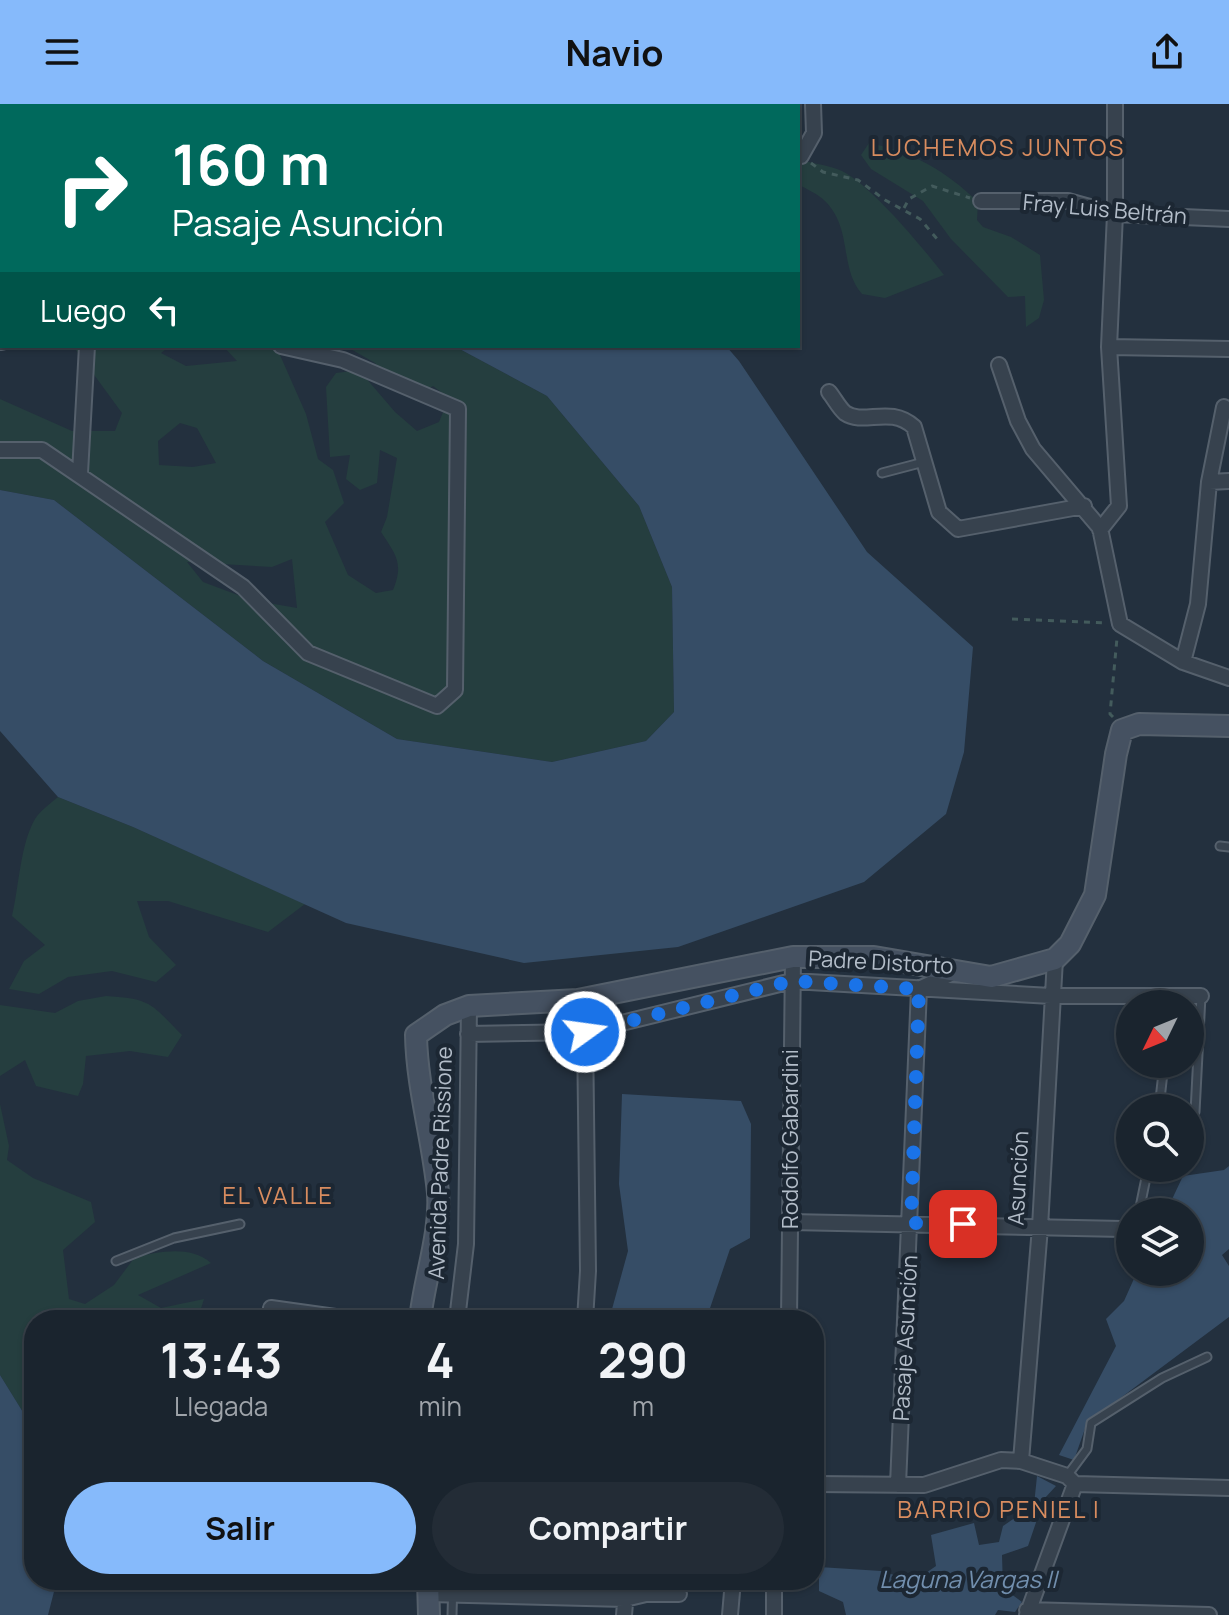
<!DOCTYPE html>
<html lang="es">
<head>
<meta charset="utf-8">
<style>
  body { margin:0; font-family:Manrope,sans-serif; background:#232c36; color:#f1f3f6; height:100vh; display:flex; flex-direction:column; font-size:30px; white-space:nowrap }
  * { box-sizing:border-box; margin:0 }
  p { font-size:26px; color:#9fa4aa }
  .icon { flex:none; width:44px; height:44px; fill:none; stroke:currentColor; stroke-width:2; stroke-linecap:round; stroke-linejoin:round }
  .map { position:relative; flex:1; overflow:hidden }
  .panel { position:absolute; left:24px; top:1206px; width:800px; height:280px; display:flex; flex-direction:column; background:#1a242e; border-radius:32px; box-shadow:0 2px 6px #0004,0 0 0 2px #38414a }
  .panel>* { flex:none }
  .top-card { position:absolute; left:0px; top:0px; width:800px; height:244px; box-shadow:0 2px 6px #0004,0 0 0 2px #38414a; background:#00695c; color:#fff; overflow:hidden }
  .needle { width:52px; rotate:227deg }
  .tools { position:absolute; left:1116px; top:886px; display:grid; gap:16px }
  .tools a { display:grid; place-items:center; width:88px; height:88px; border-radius:50%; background:#1a242e; box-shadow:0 2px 6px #0004,0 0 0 2px #38414a; font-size:40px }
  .pin { position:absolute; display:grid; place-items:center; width:68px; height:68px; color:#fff; margin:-34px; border-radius:16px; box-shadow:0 4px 12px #0006 }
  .me { position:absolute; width:88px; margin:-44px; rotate:76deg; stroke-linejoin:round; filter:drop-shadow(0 0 6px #0008) }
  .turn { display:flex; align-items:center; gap:28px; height:168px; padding:0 40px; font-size:36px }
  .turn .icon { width:104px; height:104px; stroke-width:2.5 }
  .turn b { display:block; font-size:56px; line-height:68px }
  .then { display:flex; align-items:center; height:76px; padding:0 40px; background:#0003; gap:16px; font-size:30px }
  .eta { display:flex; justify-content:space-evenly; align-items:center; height:136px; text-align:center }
  .eta b { font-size:48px; font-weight:700; line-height:56px }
  .button { display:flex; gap:16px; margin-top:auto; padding:16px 40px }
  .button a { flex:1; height:92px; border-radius:48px; background:#86bafb; color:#111; font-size:32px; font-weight:700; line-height:92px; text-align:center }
  .button a+a { background:#232c36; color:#f1f3f6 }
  header { display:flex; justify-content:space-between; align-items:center; height:104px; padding:0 40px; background:#86bafb; color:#111; font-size:36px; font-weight:700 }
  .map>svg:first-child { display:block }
</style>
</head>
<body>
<header><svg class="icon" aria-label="menu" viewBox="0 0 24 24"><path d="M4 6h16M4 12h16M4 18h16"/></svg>Navio<svg class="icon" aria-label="share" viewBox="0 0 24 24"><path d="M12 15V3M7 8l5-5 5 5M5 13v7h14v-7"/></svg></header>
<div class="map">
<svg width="1229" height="1511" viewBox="0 0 1229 1511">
  <rect width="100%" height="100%" fill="#23303e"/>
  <path fill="#253e3f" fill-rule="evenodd" d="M0,0h266l-264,2 -2,24z
    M869,39c44,9 77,28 109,59l-1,18 6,7 28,10 29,18 4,45 -5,18 -13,9 -1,-31 -17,1 -57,-58 -28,-38 -52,-32 -10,-14z
    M805,57c12,3 26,5 37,10 29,14 82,78 102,104l-59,23 -23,-4c-23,-26 -9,-65 -37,-93 -7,-7 -19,-12 -27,-17v-17z
    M73,242h97l-9,7 25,13 51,-5 -14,-15h53l30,68 12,45 15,11 11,33 -19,19 23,53 28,18 17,-3c11,-27 3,-35 -12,-58l6,-15 10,-59 -17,-8 -3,33 -17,7 -14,-11 4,-24 -20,2 -4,-70 10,-14 23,-3 36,42 22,19 22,-9 10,-24 -16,-12 -20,13 -18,-9 -20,-27 -26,-15 -37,2 -5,-4h147l93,50 92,110 33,81 2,125 -28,29 -94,21 -155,-23 -134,-78 -209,-161 -54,-10v-91l72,32h43l7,-18zM180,319l17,5 19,35 -23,4 -34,-2 -1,-24zM292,455l5,49 -46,-8 -48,-18 -16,-20 85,5z
    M58,693l75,30 172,77 -37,28 -100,-31h-31l12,36 27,28 -20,17 -44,-11 -44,6 -29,17 -30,-5 15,-28 21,-16 -33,-29c7,-29 8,-71 23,-97 5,-8 16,-16 23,-22z
    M106,892c46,3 44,7 76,39l-14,22 -38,-6 -44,5 -3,28 -5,12 -42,-10 -11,-26 -25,16v-71l55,8 23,-12z
    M0,1000l9,42 -2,14 26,18 58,24 4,20 -32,28 6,49 16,5 29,-19 21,-28c26,-5 54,-12 76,6l-73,32 23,13 43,-9 -5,16 -10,5h-155v110l-34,-55z"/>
  <path fill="#364d66" d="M266,0h519v2h-519z
    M454,242h272l13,15 128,191 106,95 -9,105 -18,62 -82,68 -186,65 -154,16 -178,-40 -213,-96 -75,-30 -58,-66v-241l54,10 209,161 134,78 155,23 94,-21 28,-29 -2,-125 -33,-81 -92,-110z
    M622,990l119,7 10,23 -1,114 -20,11 -24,71h-97l19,-69 -9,-67z
    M1229,1062v83l-7,6 7,11v51l-142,106 -13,37 -15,-5 57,-109 -10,-27 18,-18 13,-29h53v-60h-24l17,-36 41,-6z
    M0,1271l34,55v150h23l-9,35h-48z
    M1037,1372l19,10 -12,13 -16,47 -26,9 1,33 19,14 -7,10 -17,-2 -3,5h-149l-3,-13 -24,-11v-24l62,4 33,10 22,-15 -5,-31 43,-12 5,22 20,-3 4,-16 31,-21z"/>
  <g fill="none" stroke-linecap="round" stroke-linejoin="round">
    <defs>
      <path id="lane" d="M882,369l42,-11
        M1220,742l9,1
        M1159,1004l5,-44
        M1195,1008l6,-116
        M1139,1108l9,-44
        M116,1157l58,-23 66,-14
        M1067,1372l20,-27 4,-26 71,-45 45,-21
        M452,1511l1,-35"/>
      <path id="street" d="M798,52h3l13,-23 -1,-29
        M981,97h87l47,13 114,5
        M0,238h2
        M1109,243l120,2
        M999,261l19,56 15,28 67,79 20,96 63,38 46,16
        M829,288c5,6 10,16 16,21 19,13 45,-8 69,14l25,85 19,17 126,-23
        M0,346h42l201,137 65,66 129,53 18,-16 3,-281 -115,-49 -62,-14
        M80,369l7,-127
        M1209,378l20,-1
        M1100,426l19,-24 -10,-159 6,-133v-110
        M1183,558l15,-58 11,-122 15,-75
        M578,896l7,32 3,239 -3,49
        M468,930l117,-2 207,-51 259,15h150
        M790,1118l333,7
        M271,1204l86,12
        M457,1216l9,-76 3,-238
        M789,1216l4,-363
        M1021,1357l19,-234 15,-268
        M814,1380l110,1 77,-25 20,1 46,15 8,8
        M1075,1380l154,4
        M898,1381l21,-496 34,-16
        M428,1490l197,5 21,-5h33
        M1027,1506l182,5
        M624,1511l3,-35
        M730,1511l2,-23
        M774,1511v-35
        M1027,1511l48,-131"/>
      <path id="secondary" d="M420,1216c4,-41 21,-86 18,-127 -5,-53 -21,-105 -22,-158l29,-20 24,-9 109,-6 215,-43h81l117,20 64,-18 15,-15 25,-49 21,-141 6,-24 17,-6 90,2
        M428,1476l1,35"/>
    </defs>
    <use href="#lane" stroke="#55606c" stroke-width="11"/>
    <use href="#street" stroke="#55606c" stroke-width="18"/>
    <use href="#secondary" stroke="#55606c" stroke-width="24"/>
    <path stroke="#435b5c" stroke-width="3" stroke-dasharray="6 6" stroke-linecap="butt" d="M811,59l12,9 35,8 27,20 35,19 18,21
      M904,104l5,-9 23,-13 38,12
      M1012,515l95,4
      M1113,613l-3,-3 7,-76"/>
    <use href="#lane" stroke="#37424e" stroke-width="7"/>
    <use href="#street" stroke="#37424e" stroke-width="14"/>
    <use href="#secondary" stroke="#455161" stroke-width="20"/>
  </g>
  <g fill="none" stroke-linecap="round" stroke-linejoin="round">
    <path stroke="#1a73e8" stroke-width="14" stroke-dasharray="0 25.2" d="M585,928l207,-51 127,8 -8,234 52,1"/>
  </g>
  <g text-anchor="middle" stroke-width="8" stroke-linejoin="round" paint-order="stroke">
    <g font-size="22" fill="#b3bdc9" stroke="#1c2733">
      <text transform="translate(1105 105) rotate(5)" y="8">Fray Luis Beltrán</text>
      <text transform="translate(881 858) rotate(3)" y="8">Padre Distorto</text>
      <text transform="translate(790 1035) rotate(-90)" y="8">Rodolfo Gabardini</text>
      <text transform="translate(440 1059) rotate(-88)" y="8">Avenida Padre Rissione</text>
      <text transform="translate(1018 1074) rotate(-87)" y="8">Asunción</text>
      <text transform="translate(905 1234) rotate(-87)" y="8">Pasaje Asunción</text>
    </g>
    <g font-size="24" letter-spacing="2" fill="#d88c5f" stroke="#1c2733">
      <text x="998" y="52">LUCHEMOS JUNTOS</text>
      <text x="278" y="1100">EL VALLE</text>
      <text x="999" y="1414">BARRIO PENIEL I</text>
    </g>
    <g font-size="24" font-style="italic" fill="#728fae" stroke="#1c2733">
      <text x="968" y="1484">Laguna Vargas II</text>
    </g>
  </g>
</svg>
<div class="tools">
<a><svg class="needle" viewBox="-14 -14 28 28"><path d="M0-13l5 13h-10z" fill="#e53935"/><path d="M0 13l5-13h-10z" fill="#9fa4aa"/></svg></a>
<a><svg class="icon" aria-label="search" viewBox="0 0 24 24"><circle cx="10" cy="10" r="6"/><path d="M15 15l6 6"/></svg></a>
<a><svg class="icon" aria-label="layers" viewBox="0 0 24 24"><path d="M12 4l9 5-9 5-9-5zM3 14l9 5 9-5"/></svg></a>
</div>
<div class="pin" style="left:963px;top:1120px;background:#d93025"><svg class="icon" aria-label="arrive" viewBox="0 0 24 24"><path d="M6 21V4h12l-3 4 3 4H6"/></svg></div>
<svg class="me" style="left:585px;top:928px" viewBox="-20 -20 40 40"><circle r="17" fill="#1a73e8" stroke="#fff" stroke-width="3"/><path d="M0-11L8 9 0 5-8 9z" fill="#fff"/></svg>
<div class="top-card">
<div class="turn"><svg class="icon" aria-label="right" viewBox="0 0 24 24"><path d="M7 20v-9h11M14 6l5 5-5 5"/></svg><div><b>160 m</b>Pasaje Asunción</div></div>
<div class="then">Luego<svg class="icon" aria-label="left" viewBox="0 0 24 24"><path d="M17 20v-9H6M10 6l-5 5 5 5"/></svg></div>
</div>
<section class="panel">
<div class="eta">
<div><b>13:43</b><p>Llegada</p></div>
<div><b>4</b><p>min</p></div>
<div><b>290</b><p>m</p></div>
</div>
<div class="button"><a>Salir</a><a>Compartir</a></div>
</section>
</div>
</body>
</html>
